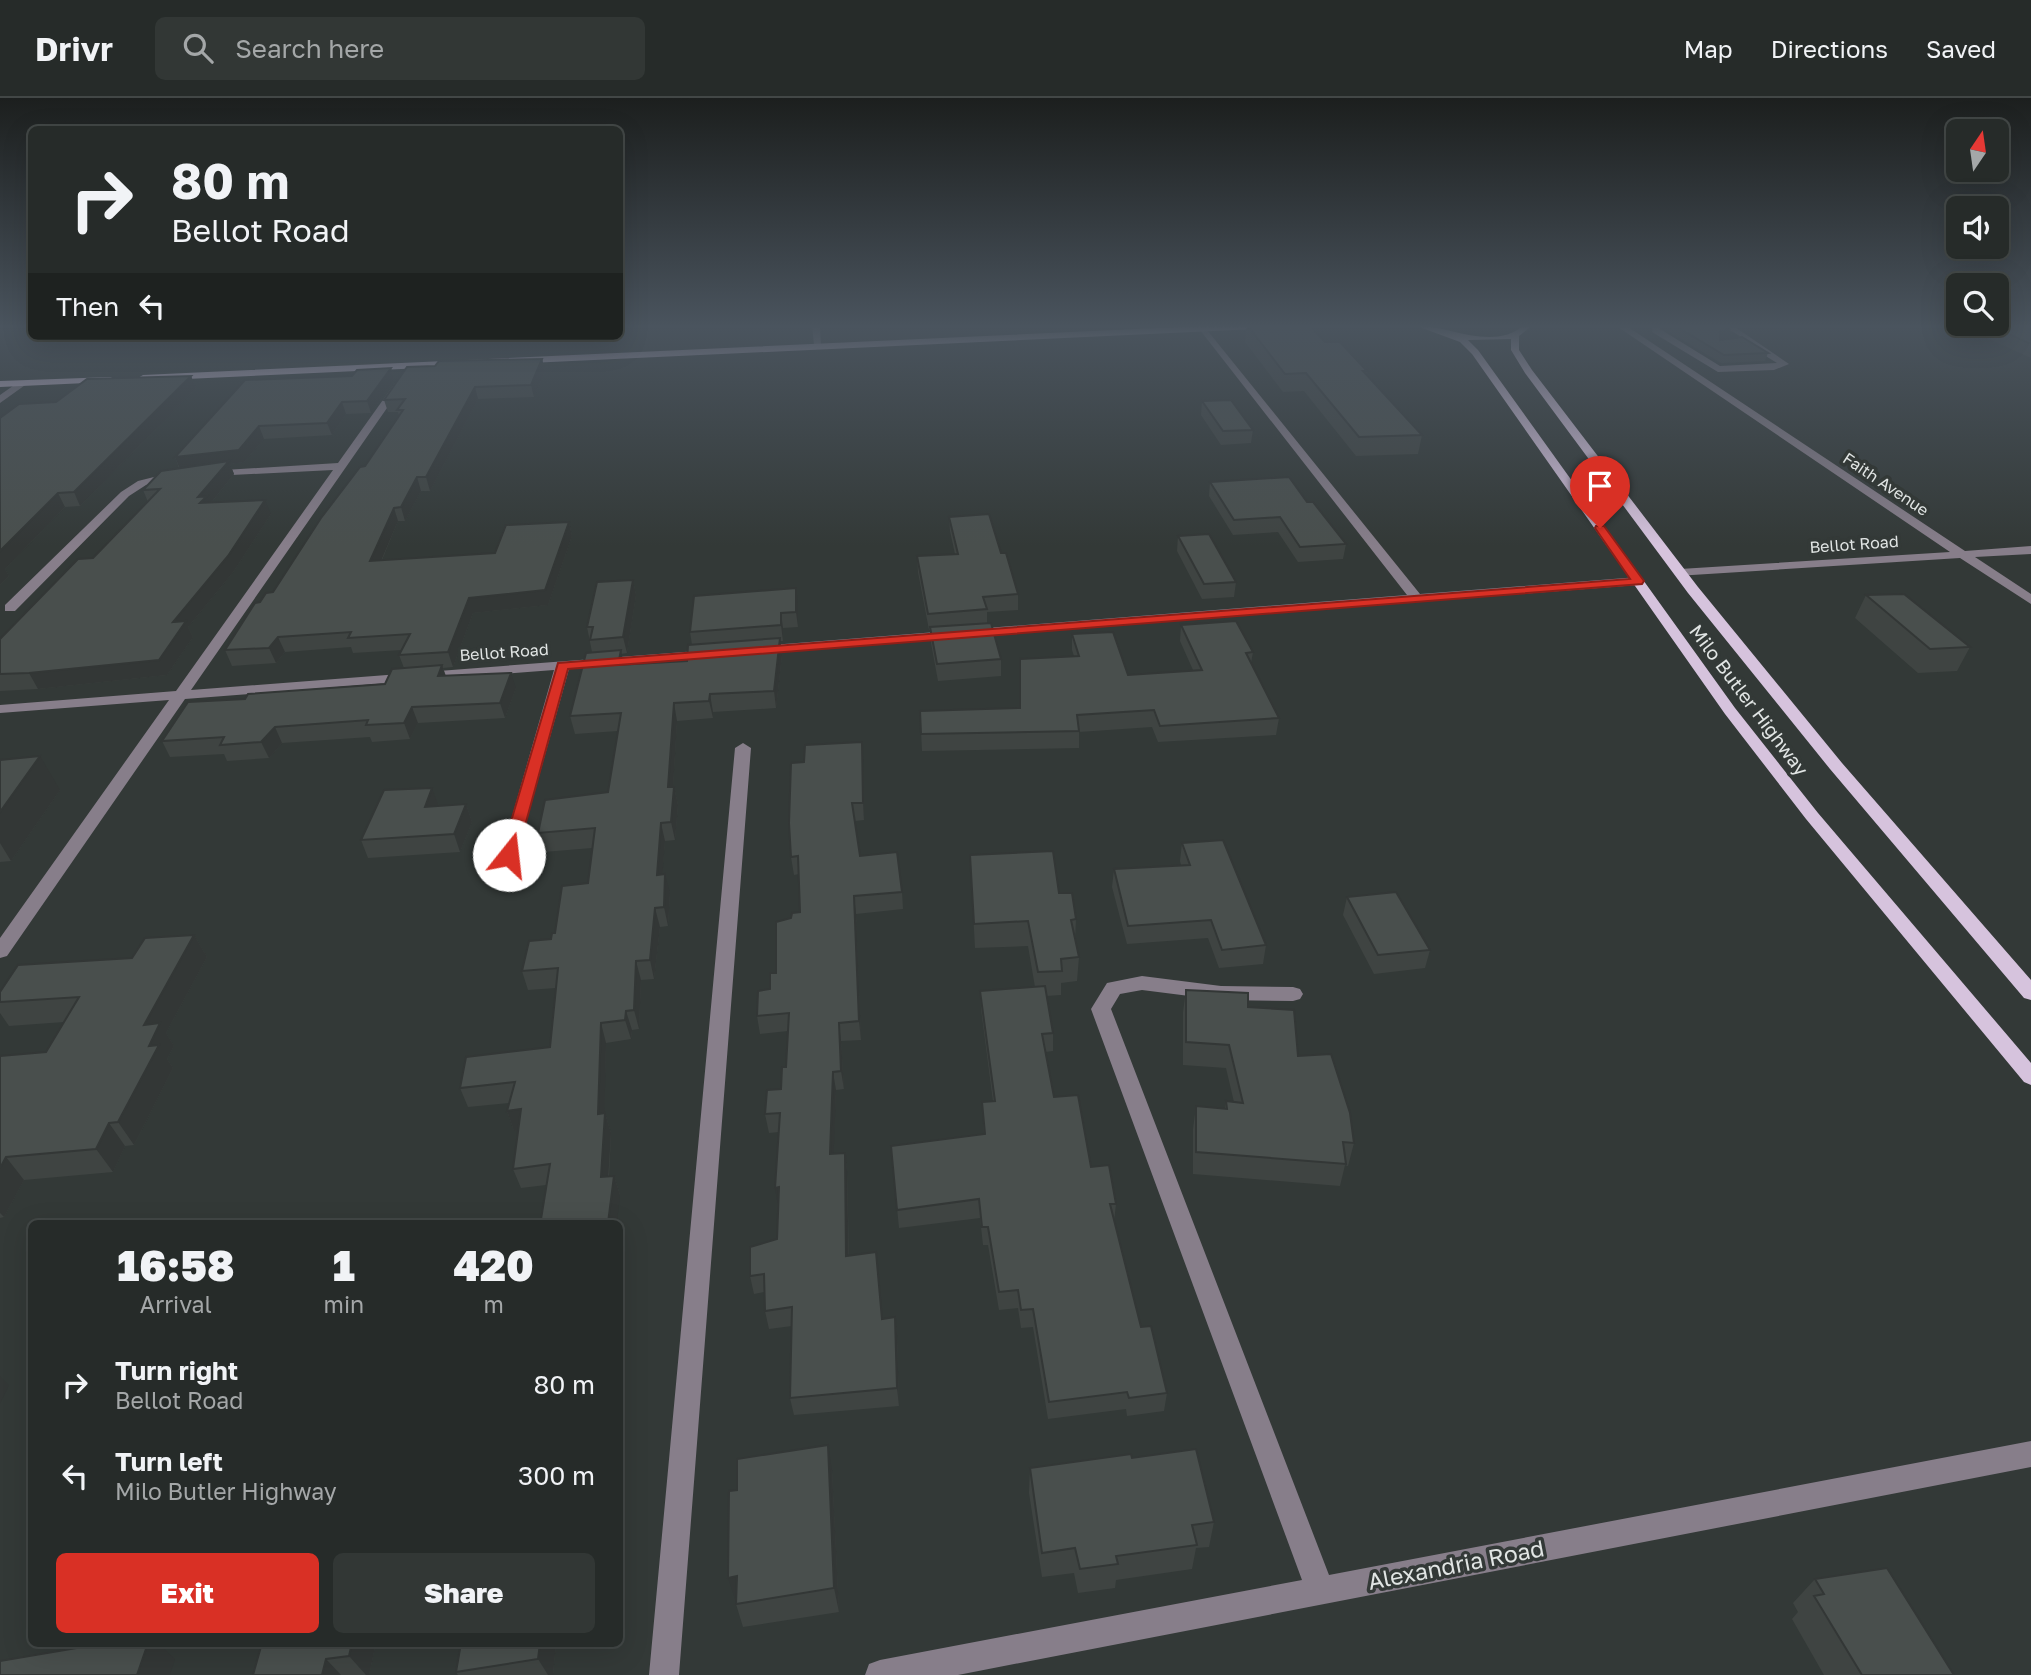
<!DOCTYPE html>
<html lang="en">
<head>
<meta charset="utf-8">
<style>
  body { margin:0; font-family:"Golos Text",sans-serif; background:#323735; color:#f1f3f6; height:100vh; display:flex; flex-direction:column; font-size:26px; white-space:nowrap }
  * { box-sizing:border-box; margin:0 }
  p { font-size:23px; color:#a4a7a8 }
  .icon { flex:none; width:38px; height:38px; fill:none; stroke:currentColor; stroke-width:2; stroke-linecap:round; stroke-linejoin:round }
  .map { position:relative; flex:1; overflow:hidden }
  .side { position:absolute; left:28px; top:1122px; width:595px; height:427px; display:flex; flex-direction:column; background:#262b29; border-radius:10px; box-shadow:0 7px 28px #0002,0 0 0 2px #424746 }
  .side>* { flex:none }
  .guide { position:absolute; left:28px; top:28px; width:595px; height:214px; border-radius:10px; box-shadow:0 7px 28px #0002,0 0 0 2px #424746; background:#262b29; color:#f1f3f6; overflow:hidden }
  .needle { width:46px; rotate:13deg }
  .buttons { position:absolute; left:1946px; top:21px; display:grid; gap:14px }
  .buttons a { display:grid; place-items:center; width:63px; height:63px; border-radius:10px; background:#262b29; box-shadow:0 7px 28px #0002,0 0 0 2px #424746; font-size:35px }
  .pin { position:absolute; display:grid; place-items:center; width:60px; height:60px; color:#fff; margin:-72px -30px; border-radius:50% 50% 50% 0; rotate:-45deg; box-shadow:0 0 7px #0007 }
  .pin .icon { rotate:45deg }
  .me { position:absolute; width:77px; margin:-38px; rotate:16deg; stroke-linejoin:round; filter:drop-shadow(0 0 5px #0008) }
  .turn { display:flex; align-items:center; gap:24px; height:147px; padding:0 28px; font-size:32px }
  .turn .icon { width:91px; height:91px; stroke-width:2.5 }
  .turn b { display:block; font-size:49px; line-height:60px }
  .then { display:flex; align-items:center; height:66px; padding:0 28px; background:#0003; gap:14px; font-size:26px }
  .eta { display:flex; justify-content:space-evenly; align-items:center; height:119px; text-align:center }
  .eta b { font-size:42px; font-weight:800; line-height:49px }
  .primary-button { display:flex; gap:14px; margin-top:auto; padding:14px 28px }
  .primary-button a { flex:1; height:80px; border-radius:10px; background:#d93025; color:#fff; font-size:28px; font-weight:800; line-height:80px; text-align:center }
  .primary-button a+a { background:#323735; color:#f1f3f6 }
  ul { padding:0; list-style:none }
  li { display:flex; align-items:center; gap:21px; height:91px; padding:0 28px }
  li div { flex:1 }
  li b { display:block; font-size:26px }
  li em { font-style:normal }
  header { display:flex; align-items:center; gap:42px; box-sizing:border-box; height:98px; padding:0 35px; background:#262b29; border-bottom:2px solid #424746 }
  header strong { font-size:33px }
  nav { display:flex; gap:38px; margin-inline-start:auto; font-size:24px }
  .search { width:490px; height:63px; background:#323735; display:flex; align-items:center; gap:18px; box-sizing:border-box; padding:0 24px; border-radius:10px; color:#a4a7a8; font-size:26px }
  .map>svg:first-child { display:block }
</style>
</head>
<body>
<header>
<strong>Drivr</strong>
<div class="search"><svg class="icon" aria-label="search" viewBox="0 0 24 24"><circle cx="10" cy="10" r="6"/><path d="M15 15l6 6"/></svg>Search here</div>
<nav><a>Map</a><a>Directions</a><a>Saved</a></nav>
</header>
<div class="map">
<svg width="2031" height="1577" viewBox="0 0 2031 1577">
  <rect width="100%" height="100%" fill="#333937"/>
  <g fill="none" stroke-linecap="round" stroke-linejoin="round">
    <path fill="#877e8a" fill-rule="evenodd" d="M812,227h8l1,22 -7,-2z
      M1203,227l217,269 218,-17 6,4 -6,4 -885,68 -2,-3 7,-4 649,-51 -207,-265z
      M1615,227h10l340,226 66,-5v8l-56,3 56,37v10l-71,-46 -284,18v-6l4,-1 270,-17z
      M1653,227h8l-1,4 60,37 57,-3 -34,-21 -10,2v-4l7,-4 -19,-11h11l57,39 -15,6 -56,2 -66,-40z
      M20,283l8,2 -28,20v-8z
      M395,285l8,2 -212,305 519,-40 7,4 -7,4 -141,11 -52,186 -8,5 -8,-5 53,-185 -369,29 -178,257 -7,2v-20l169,-238 -169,13v-8l176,-14 157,-221 -121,6 -4,-1v-4l130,-8z
      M174,374l5,3 -1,2 -32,8 -17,11 -114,115h-10v-6l116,-113 17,-11z
      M743,645l8,5 -72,927h-30l86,-927z
      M1142,878l79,10 72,1 7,2 3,5 -3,5 -7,2 -72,-1 -79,-10 -22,4 -9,15 218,566 702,-134v26l-1073,208h-93l4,-11 11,-4 422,-80 -211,-571 16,-26z"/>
    <path fill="#d6c3dd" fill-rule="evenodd" d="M1223,227h61l-4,3 -1137,53 -5,-3 5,-3z
      M1414,227c34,0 79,27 110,0h9l-14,11v14l13,20 166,217 144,176 189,217v20l-7,-2 -194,-229 -142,-176 -163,-220 -14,-23v-11l-43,1 10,10 257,358 83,105 213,250v22l-7,-3 -218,-263 -81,-105 -253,-360 -12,-12z
      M111,279l2,2 -5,3 -108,5v-6z"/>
  </g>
  <path fill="#3f4442" d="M1247,227l78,17 42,29 -1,4 56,60 -4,19 -62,2 -52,-65 -21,1 -38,-50z
    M1667,227h55l7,4 -2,8 -7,2 48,14 -3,8 -44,2 -55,-33z
    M1958,227h73v33z
    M542,261l3,12 -11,26 -56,2 -48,92h-9l-16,30h-7l-16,39 113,-7 74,-31 3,14 -24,69 -75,8 -20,54 -10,1 3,8 70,12 -11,30 -87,5 -8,16 -38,3 -2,-5 -88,6 -13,15 -42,3 -3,-7 -54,3 -8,-16 83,-42 140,-15 19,-16 -5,-13 3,-5 -49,3 -2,-6 -66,5 -9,11 -44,3 -7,-16 35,-48 13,-10 92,-126 34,-50 -1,-4h-10l-4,-12 51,-34z
    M391,270l3,12 -23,33 -25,1 -14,21 -68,4 -20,23 -14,2 4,10 -23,29 60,11 -37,57 -46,56 5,10 -26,38 -129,14 -38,2v-52l93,-81 55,-56 -5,-12 36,-22 -4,-11 177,-81z
    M191,278l5,12 -116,118 -15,1 -60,62 4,7 -9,9v-167l56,-16z
    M1202,303l51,29 -2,13 -30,2 -20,-30z
    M1210,384l97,20 39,42 -3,15 -45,3 -20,-30 -45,3 -24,-39z
    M949,419l52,36 17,41v16l-31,2v11l14,36v17l-63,5 -7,-38 -1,-13h-1l-11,-58 -1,-16 38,-2 -5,-23z
    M1178,438l58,46 -2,15 -32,2 -25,-48z
    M633,482l3,15 -9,58 -6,1 3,11 63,-4 5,-16 -2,-13 108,-29v24l-15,1v13h-3l2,14 -6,53 -63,4v6l-36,3 -4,66h1l4,18 -3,35 -10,1 -3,34 8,18 -2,33 -8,1 -6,52 -13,1 -2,49 -7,1 -1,9 -25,4 -2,71 1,-1 6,20 -2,44 5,-1 6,19 -79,24 5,-34 -25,3 -8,-19 5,-39 -4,1 -7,-20 2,-8 -41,4 -8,-19 90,-41 6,-59 -28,2 -6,-19 33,-38 33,-50 4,-35 -48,4 -6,-19 70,-41 10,-61 -43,3 -5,-18 22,-64 -5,-25z
    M1866,497l104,52 -13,24 -39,2 -63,-55z
    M1181,527l72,27 -2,11 28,55 -3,17 -118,7 -6,-15 -73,5v16l-157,3 -2,-40 100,-3 54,-52 -2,-6v-16l56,41 65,-5 -13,-29z
    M862,644l1,17 1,61 -9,1 5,35 42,36 1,17 -47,5 5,126 -20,1 3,48 -8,1 -3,64 12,-1 2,18 2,84 33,64 13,-2 2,18 2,71 -105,9 -4,-17 2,-72 -23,3 -4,-18 -1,-19 -10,2 -4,-18 27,-37 2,-107 -10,1 -4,-19 16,-25 5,-22 2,-36 -28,3 -3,-18 13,-27 6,-16 15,-55 9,-6 -1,-38 -5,1 -3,-18z
    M0,662l60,30 -49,71 -11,1z
    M466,706l6,18 -12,30 -92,6 -7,-18 77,-35v1z
    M1182,745l84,102 -3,19 -44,4 -11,-30 -81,6 -15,-57 2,-18 67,-4 -1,-4z
    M970,757l89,38 17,26 -1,22 4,16 -2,24 -16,2v12l-15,1 7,37v18l-8,1 9,45 37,70 25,37 -2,18 27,105 26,66 -3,18 -37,5 -1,-7 -78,10 -15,-92 -12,1 -3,-20 -19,2 -11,-65h-5l-3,-27 -81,10 -8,-82 93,-11 -2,-33 11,-1 -12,-92 -1,-18 55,-4 -7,-41 -53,2z
    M1347,799l83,53 -5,18 -51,6 -31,-59z
    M194,837l13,22 -41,76 8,13 -7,13 6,9 -39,77 -9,1 -12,26 -89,8 -20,37 -4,1v-162l46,-4 18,-30 -55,4 -9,-13v-21l132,-34z
    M1186,892l62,17 50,49 56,87 -6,23 -3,-1 -5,21 -147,-12v-45l3,-23 29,3 1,-8 8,1 -8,-34 -43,-3v-53z
    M1132,1360l82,64 -5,25 -13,1 -4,21 -76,11 -1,8 -37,5 -4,-20 -32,4 -13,-84 1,-25z
    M832,1372l7,142 -96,15 -7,-23 1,-114z
    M1815,1481l139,96h-130l-32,-56 6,-7 -5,-9z
    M262,1545h114l-7,32h-116z
    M556,1545l-3,32h-95l-2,-3z"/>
  <path fill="#333736" d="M1729,231l-2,8 -10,3 3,-8z
    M542,261l3,12 -11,26 -3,-12z
    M391,270l3,12 -23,33 -4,-12z
    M191,278l5,12 -116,118 -6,-14z
    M475,289l3,12 -48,92 -4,-14z
    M342,304l4,12 -14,21 -5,-12z
    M259,328l5,13 -20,23 -14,2 4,10 -24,30 -9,-1 -21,-34 -5,-12z
    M417,379l4,14 -16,30 -4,-14z
    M58,395l7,14 -60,62 4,7 -9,9v-34z
    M265,402l6,14 -37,57 -46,56 5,10 -26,38 -129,14 -9,-16 144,-51z
    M394,410l4,13 -23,54 -5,-14z
    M569,424l3,14 -24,69 -75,8 -20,54 -5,-15 21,-54z
    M633,482l3,15 -9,58 -4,-16z
    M796,490l2,15v24l-2,-15z
    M781,515l2,15v13l-2,-16z
    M278,539l7,15 -9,11 -7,-15z
    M780,540l2,17 -6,53 -2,-17z
    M621,552l3,17 -6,-2z
    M442,567l5,16 -9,-5z
    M511,575l5,15 -11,30 -5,-15z
    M710,596l3,18v6l-4,-17z
    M674,605l3,18 -5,84 -4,-18z
    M412,609l6,16 -8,16 -6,-16z
    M275,629l7,16 -13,15 -8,-16z
    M862,644l1,17 1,61 -1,-17z
    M40,658l20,34 -49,71 -11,-18v-31z
    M674,689l4,18 -3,35 -4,-18z
    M432,690l6,17 -7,19 -6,-17z
    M466,706l6,18 -12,30 -6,-18z
    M661,725l4,18 -4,53 -4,-19z
    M665,776l5,19 -2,33 -4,-19z
    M854,798l2,18 5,126 -2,-19z
    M655,810l5,19 -6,52 -4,-19z
    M194,837l13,22 -41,76 8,13 -7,13 6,9 -39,77 -16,-23 31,-76 -5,-21z
    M636,863l5,19 -2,49 -5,-19z
    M626,913l6,19 -1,9 -6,-19z
    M601,925l5,20 -2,91 -6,-20z
    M839,925l2,18 3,48 -3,-18z
    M833,974l3,18 -3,82 -3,-18z
    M521,1011l7,20 -14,2 -7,-20z
    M605,1015l6,20 -4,64 -6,-20z
    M109,1025l16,23 -12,26 -17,-23z
    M845,1055l2,18 2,103 -3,-18z
    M6,1059l18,23 -20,37 -4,-4v-45z
    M614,1078l6,19 -3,28h-9z
    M779,1089l-1,19 -3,-18z
    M895,1219l2,18 2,71 -2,-18z
    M0,1278l9,9 -9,19z
    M828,1347l4,25 7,142 -5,-24z
    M737,1478l-1,26 -8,-24z
    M148,1545h10l17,16 -5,16h-33z
    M352,1545h24l-7,32h-3l-17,-19z
    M540,1545h16l-3,32h-5l-10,-16z
    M326,1561l15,16h-19z"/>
  <path fill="#494f4d" stroke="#333736" stroke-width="2" d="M1247,227h62l16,17h15l27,29h-4l59,64 -63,2 -53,-64 -21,1z
    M1674,227h48l7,4 -9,3v8l22,-3 26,16 -44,2z
    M1988,227h43v19z
    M542,261l-11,26 -56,2 -49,90h-9l-16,30 -7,1 -24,53 125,-8 11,-28 63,-3 -24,68 -76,8 -21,54 -49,3 11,-21 -62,4 3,-6 -73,5 -9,11 -44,2 30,-47 5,-1 6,-9 7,-1 48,-74 39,-51 5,-1 38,-56h-6l8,-11 -21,1 23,-33 28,-1 4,-5z
    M391,270l-24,33 -25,1 -15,21 -68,3 -20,24 -64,7 70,-77 107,-4 5,-6z
    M191,278l-117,116 -16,1 -58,58v-133l19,-14 37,-2 31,-23z
    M1231,302l22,30 -30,1 -21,-30z
    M229,363l-31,36 9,-1 -7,7 65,-3 -37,56 -55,66 13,-1 -27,39 -130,13 -29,1v-35l78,-80 15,-1 67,-69 -17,1 18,-19z
    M1289,379l18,25h6l33,42 -46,3 -20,-30 -46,3 -24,-38z
    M989,416l12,39h5l12,41 -35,3 4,12 -59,5 -11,-58 41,-2 -9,-37z
    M1209,436l27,48 -32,2 -26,-48z
    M633,482l-10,57 -33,3 3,-13h-6l10,-45z
    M796,490v24l-15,1v12l-91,7 4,-36z
    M1904,496l66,53 -40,2 -64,-54z
    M1236,523l17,31 -7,1 33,65 -119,8 -6,-16 -77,5 2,16 -158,3 -1,-23 100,-3v-49l59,-3 -7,-22 41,-2 15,43 74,-5 -21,-45z
    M991,525l10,36 -64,5 -7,-37z
    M780,540l-6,53 -64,3 -1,7 -35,2 -6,84h6l-3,35 -10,1 -4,52 8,-1 -1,33 -9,1 -5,52 -14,1 -2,49 -8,1 -1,9 -24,3 -3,91 7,-1 -4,64 13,-1 -6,47h-98v-1l31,-3 9,-55 -37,5 8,-60 -14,2 8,-29 -55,6 6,-31 84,-10 8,-79 -36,3 7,-30 22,-2 1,-6h3l7,-47 26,-3 7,-55 -57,5 7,-33 63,-8 13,-79 -51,3 16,-63 35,-3 -3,15 69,-4 1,-16z
    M442,567l-4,11 73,-3 -11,30 -88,4 -8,16 -38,2 2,-5 -93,7 -14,15 -41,3 4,-8 -62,4 26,-39 57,-3 3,-5 137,-10 7,-15z
    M862,644l1,61h-11l8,53 37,-4 5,40 -48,4 5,125 -20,2 2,48 -8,1 -3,82 15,-1 1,103 30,-4 6,67 13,-2 2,71 -107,10 2,-91 -27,4 -1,-37 -14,2v-29l27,-8 2,-52 -4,1 5,-75 -15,1 2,-24 14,-1 1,-22h4l3,-54 -32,3 1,-25 12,-2v-16h6v-51l15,-4 1,-5 8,-1 -2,-56 -7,1 -2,-34 2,-60 13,-1 1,-17z
    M40,658l-40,56v-52z
    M432,690l-7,19 41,-3 -12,30 -93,6 23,-50z
    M1223,742l43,105 -44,5 -11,-30 -83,6 -14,-57 76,-4 -8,-22z
    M1053,753l6,42h13l4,26 -5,1 8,37 -18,2 1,12 -24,1 -10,-51 -54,3 -4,-69z
    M1396,794l34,58 -52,5 -31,-58z
    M194,837l-50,90 16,-2 -11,23 10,-1 -41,77 -9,1 -13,26 -90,8 -6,11v-112l46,-4 33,-55 -79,5v-10l18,-27 114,-7 13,-20z
    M1045,888l8,47 -11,1 12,63 24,-2 13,72 18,-2 7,39h-6l31,123 10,-1 16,67 -38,5 -2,-6 -78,10 -16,-93 -12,1 -3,-20 -19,2 -11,-65h-6l-3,-28 -82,11 -6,-64 94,-12 -3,-32 13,-1 -15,-110z
    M1186,892l62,3v14l46,3 4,46 33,-2 19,59 4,30 -11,-1 3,22 -150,-12v-46l31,3 -1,-8 17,2 -14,-58 -43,-3z
    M828,1347l6,143 -98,16 1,-28 -9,2 1,-87 8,-1v-31z
    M1196,1351l18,73 -22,3 5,20 -81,11 2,8 -38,5 -5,-21 -33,5 -12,-85 101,-14 1,4z
    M1887,1470l67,107h-92l-48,-79 10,-2 -9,-15z
    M106,1545h42l-11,32h-137v-14z
    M262,1545h90l-3,13 -23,3 -4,16h-69z
    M461,1545h79l-2,16 -82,13z"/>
  <linearGradient id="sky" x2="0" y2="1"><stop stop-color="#1c1f1e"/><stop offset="0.51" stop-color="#4a545e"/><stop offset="1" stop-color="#4a545e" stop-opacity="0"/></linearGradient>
  <rect width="2031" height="448" fill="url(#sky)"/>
  <path fill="#d93025" stroke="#8d1f18" stroke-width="2" d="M1596,428h8l40,55 -2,3 -1074,85 -51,186 -8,5 -8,-5 57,-192 1072,-84 -35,-51z"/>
  <g text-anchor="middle" stroke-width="7" stroke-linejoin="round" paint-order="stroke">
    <g font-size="16" fill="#e1e5e4" stroke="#333937">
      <text transform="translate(1886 386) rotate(34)" y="6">Faith Avenue</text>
      <text transform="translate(1854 446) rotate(-4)" y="6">Bellot Road</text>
      <text transform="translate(504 554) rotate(-4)" y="6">Bellot Road</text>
    </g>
    <g font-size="19" fill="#e1e5e4" stroke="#333937">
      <text transform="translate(1749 602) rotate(53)" y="7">Milo Butler Highway</text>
    </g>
    <g font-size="23" fill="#e1e5e4" stroke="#333937">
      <text transform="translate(1456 1467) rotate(-11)" y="8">Alexandria Road</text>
    </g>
  </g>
</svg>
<div class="buttons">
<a><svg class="needle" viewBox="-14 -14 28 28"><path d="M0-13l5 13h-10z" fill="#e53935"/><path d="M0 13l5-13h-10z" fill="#a4a7a8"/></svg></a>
<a><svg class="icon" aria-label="sound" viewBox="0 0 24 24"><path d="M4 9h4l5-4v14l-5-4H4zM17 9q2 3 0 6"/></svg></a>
<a><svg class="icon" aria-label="search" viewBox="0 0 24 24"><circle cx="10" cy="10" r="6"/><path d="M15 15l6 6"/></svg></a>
</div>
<div class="pin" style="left:1600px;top:430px;background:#d93025"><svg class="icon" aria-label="arrive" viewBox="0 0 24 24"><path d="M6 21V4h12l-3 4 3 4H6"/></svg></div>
<svg class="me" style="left:509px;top:757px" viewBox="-20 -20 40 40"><circle r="19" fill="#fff"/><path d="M0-13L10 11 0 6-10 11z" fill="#d93025"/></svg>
<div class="guide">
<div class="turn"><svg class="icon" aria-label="right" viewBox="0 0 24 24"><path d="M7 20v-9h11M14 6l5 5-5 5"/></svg><div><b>80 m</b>Bellot Road</div></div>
<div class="then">Then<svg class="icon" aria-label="left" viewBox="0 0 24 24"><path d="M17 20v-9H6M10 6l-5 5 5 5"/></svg></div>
</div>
<section class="side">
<div class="eta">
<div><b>16:58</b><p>Arrival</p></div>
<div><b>1</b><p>min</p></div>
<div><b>420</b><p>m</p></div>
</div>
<ul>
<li><svg class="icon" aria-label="right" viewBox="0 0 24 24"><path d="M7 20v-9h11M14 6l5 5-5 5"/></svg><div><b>Turn right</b><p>Bellot Road</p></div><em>80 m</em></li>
<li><svg class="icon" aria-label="left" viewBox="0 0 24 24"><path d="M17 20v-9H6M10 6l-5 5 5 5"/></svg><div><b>Turn left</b><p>Milo Butler Highway</p></div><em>300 m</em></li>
</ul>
<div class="primary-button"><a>Exit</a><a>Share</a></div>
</section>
</div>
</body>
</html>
